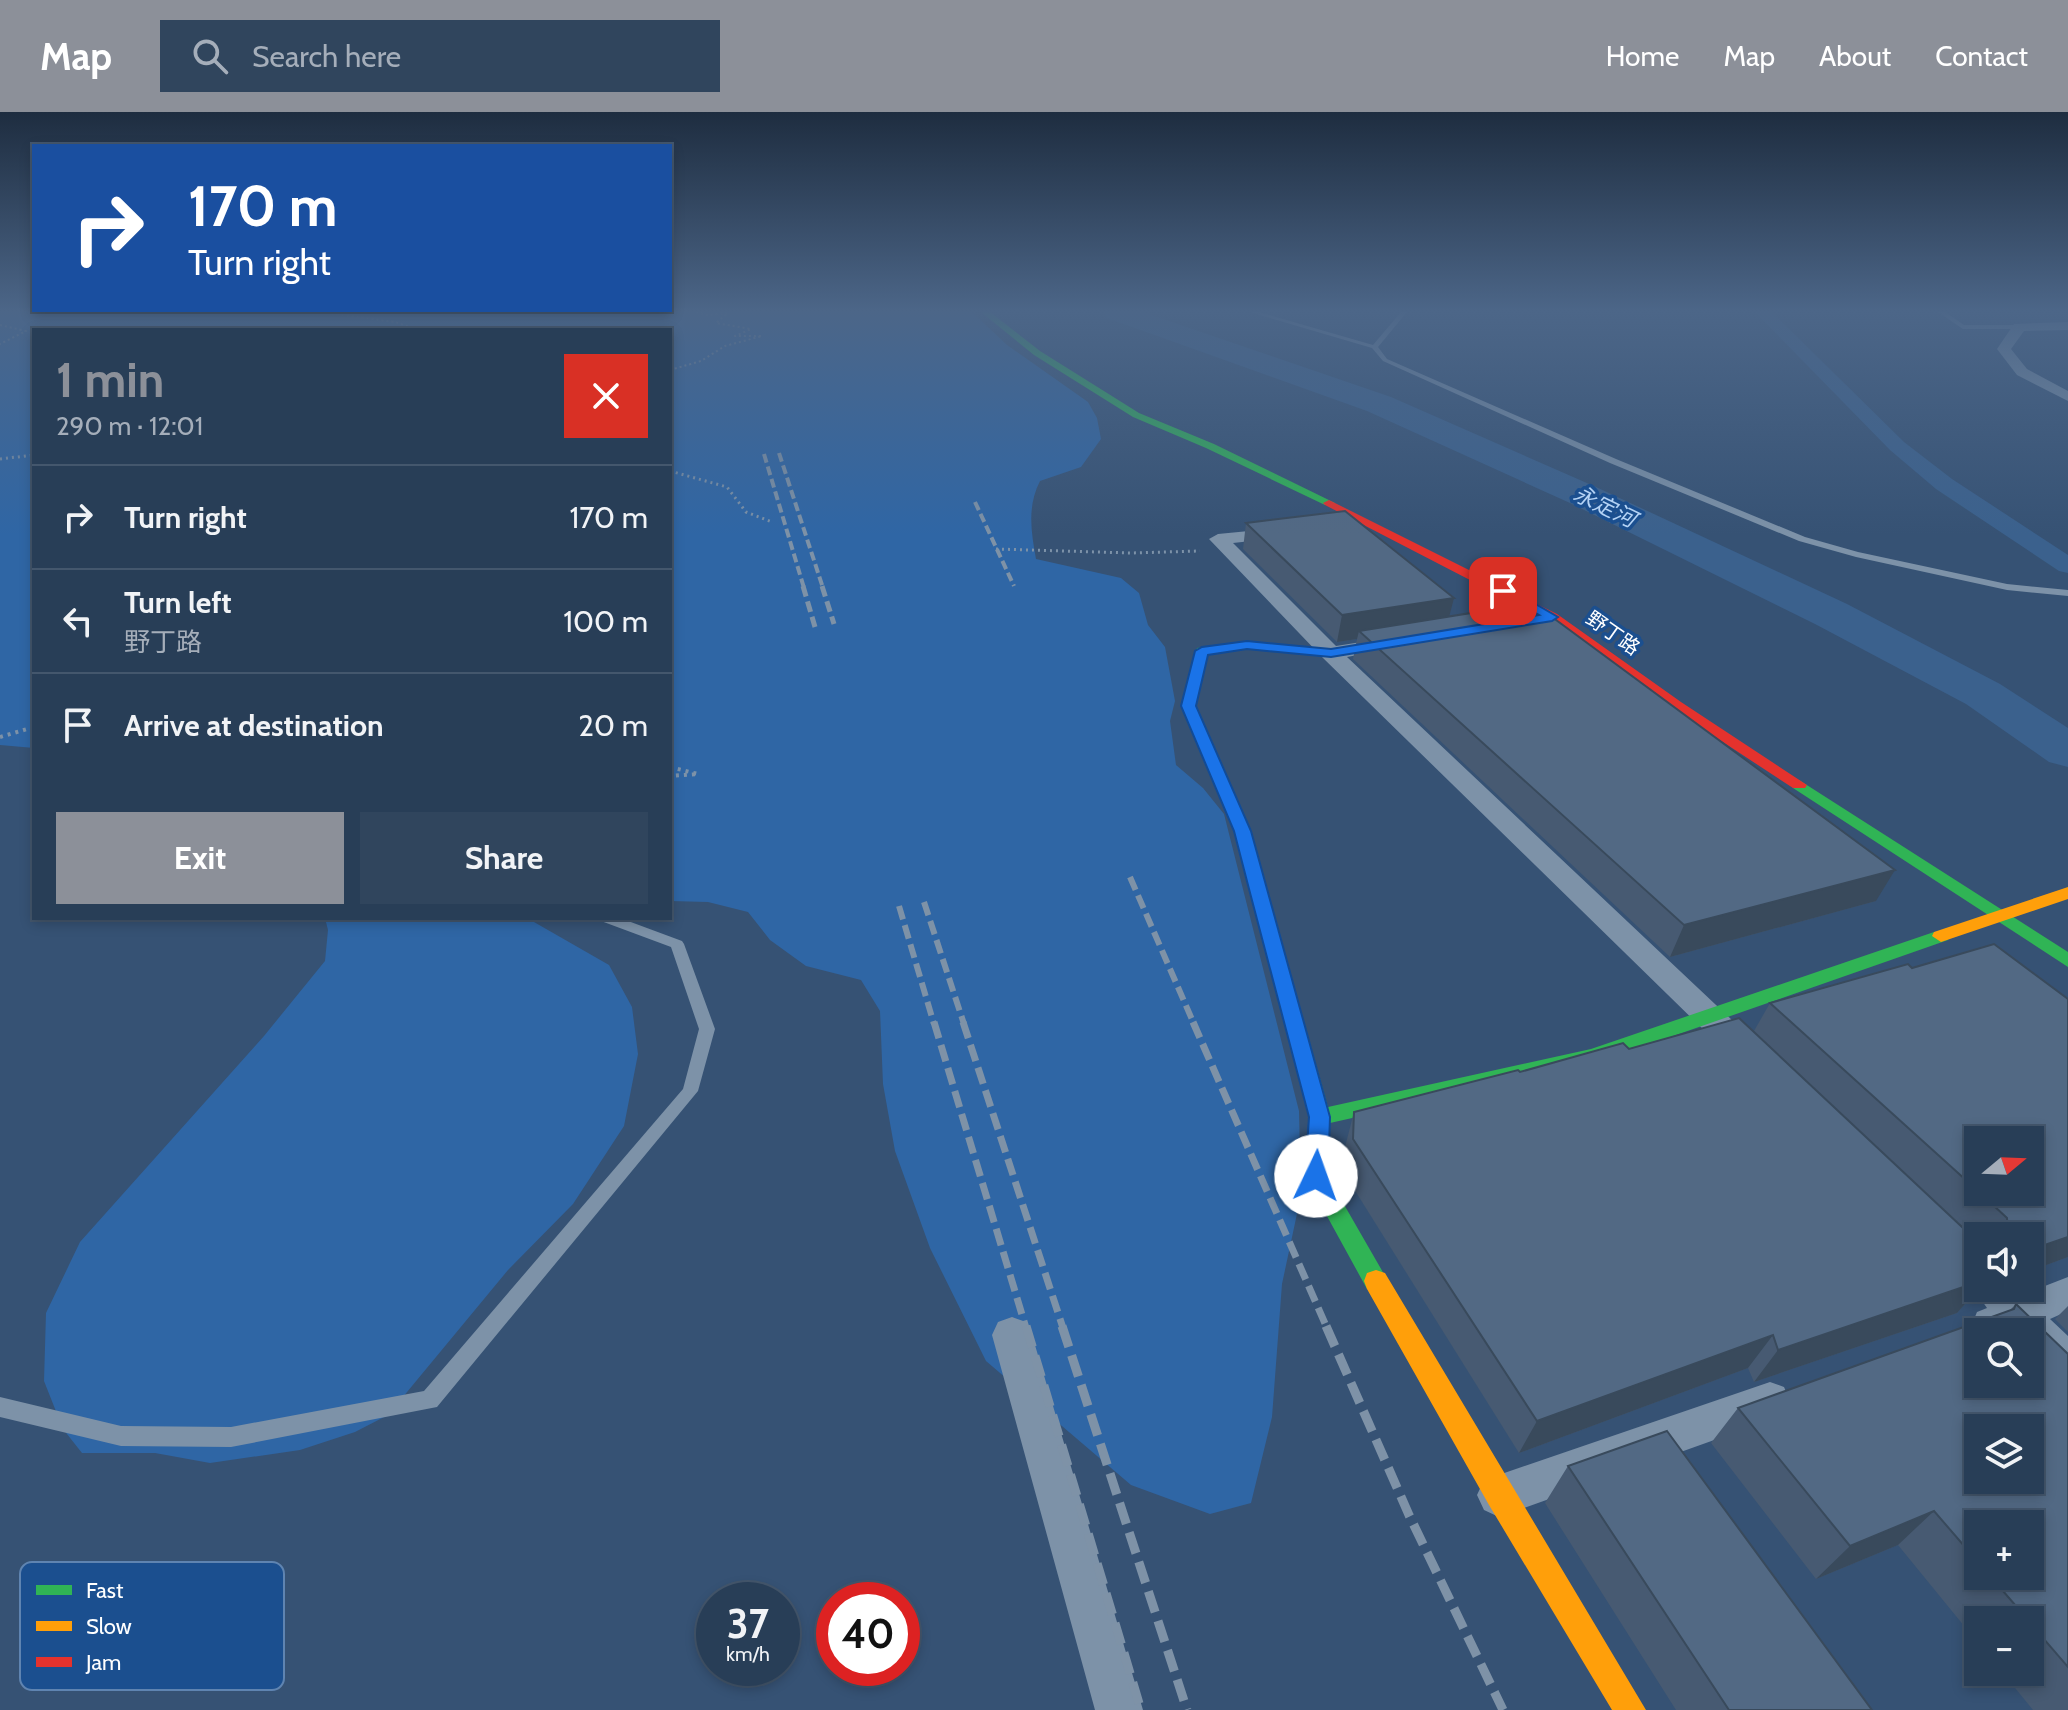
<!DOCTYPE html>
<html lang="en">
<head>
<meta charset="utf-8">
<style>
  body { margin:0; font-family:Cabin,"Noto Sans SC",sans-serif; background:#30455d; color:#f1f3f6; height:100vh; display:flex; flex-direction:column; font-size:30px; white-space:nowrap }
  * { box-sizing:border-box; margin:0 }
  p { font-size:26px; color:#a5aeba }
  .icon { flex:none; width:44px; height:44px; fill:none; stroke:currentColor; stroke-width:2; stroke-linecap:round; stroke-linejoin:round }
  .map { position:relative; flex:1; overflow:hidden }
  .side { position:absolute; left:32px; top:216px; width:640px; height:592px; display:flex; flex-direction:column; background:#283e57; border-radius:0px; box-shadow:0 4px 12px #0003,0 0 0 2px #44576d }
  .side>* { flex:none }
  .banner { position:absolute; left:32px; top:32px; width:640px; height:168px; border-radius:0px; box-shadow:0 4px 12px #0003,0 0 0 2px #44576d; background:#1a4fa0; color:#fff; overflow:hidden }
  .needle { width:52px; rotate:71deg }
  .controls { position:absolute; left:1964px; top:1014px; display:grid; gap:16px }
  .controls a { display:grid; place-items:center; width:80px; height:80px; border-radius:0px; background:#283e57; box-shadow:0 4px 12px #0003,0 0 0 2px #44576d; font-size:40px }
  .speed { position:absolute; left:696px; top:1470px; display:flex; gap:16px; font-size:40px; font-weight:700; text-align:center }
  .speed>* { display:grid; place-content:center; width:104px; height:104px; border-radius:50%; background:#283e57; box-shadow:0 4px 12px #0003,0 0 0 2px #44576d; line-height:1 }
  .speed small { font-size:20px; font-weight:400 }
  .speed .limit { border:12px solid #d22; background:#fff; color:#111 }
  .pin { position:absolute; display:grid; place-items:center; width:68px; height:68px; color:#fff; margin:-34px; border-radius:16px; box-shadow:0 4px 12px #0006 }
  .me { position:absolute; width:88px; margin:-44px; rotate:3deg; stroke-linejoin:round; filter:drop-shadow(0 0 6px #0008) }
  .turn { display:flex; align-items:center; gap:28px; height:168px; padding:0 24px; font-size:36px }
  .turn .icon { width:104px; height:104px; stroke-width:2.5 }
  .turn b { display:block; font-size:56px; line-height:68px }
  .round { display:grid; place-items:center; flex:none; width:84px; height:84px; border-radius:0px; background:#30455d }
  .headline { display:flex; align-items:center; justify-content:space-between; height:136px; padding:0 24px }
  h1 { font-size:48px; font-weight:800; line-height:60px; color:#8c9099 }
  .primary-button { display:flex; gap:16px; margin-top:auto; padding:16px 24px }
  .primary-button a { flex:1; height:92px; border-radius:0px; background:#8c9099; color:#fff; font-size:32px; font-weight:800; line-height:92px; text-align:center }
  .primary-button a+a { background:#30455d; color:#f1f3f6 }
  ul { padding:0; list-style:none }
  li { display:flex; align-items:center; gap:24px; height:104px; padding:0 24px; border-top:2px solid #44576d }
  li div { flex:1 }
  li b { display:block; font-size:30px }
  li em { font-style:normal }
  header { display:flex; align-items:center; gap:48px; box-sizing:border-box; height:112px; padding:0 40px; background:#8c9099; color:#fff }
  header strong { font-size:38px }
  nav { display:flex; gap:44px; margin-inline-start:auto; font-size:28px }
  .search { width:560px; height:72px; background:#30455d; display:flex; align-items:center; gap:20px; box-sizing:border-box; padding:0 28px; border-radius:0px; color:#a5aeba; font-size:30px }
  .map>svg:first-child { display:block }
</style>
</head>
<body>
<header>
<strong>Map</strong>
<div class="search"><svg class="icon" aria-label="search" viewBox="0 0 24 24"><circle cx="10" cy="10" r="6"/><path d="M15 15l6 6"/></svg>Search here</div>
<nav><a>Home</a><a>Map</a><a>About</a><a>Contact</a></nav>
</header>
<div class="map">
<svg width="2068" height="1598" viewBox="0 0 2068 1598">
  <rect width="100%" height="100%" fill="#365274"/>
  <path fill="#2f66a5" d="M0,200h972l35,33 81,57 9,16 4,21 -20,28 -41,14c-13,26 -9,50 -4,78l85,19 18,15 9,32 17,22 10,54 -5,20 6,44 27,23 21,26 75,297 2,84 -19,89 -10,133 -21,86 -41,11 -79,-29 -145,-124 -56,-113 -35,-97 -12,-67 -3,-73 -19,-31 -55,-14 -36,-26 -22,-28 -40,-10 -38,-1v-571h-636v418l-34,-3z
    M325,806h202l82,47 23,42 6,47 -14,72 -51,78 -65,66 -120,145 -33,17 -55,18 -90,13 -55,-10h-73l-19,-24 -19,-48 2,-68 34,-71 184,-206 61,-75 3,-31z"/>
  <g fill="none" stroke-linecap="round" stroke-linejoin="round">
    <path fill="#3b618d" fill-rule="evenodd" d="M1755,200h17l132,130 48,37 116,76v18l-9,-2 -123,-82 -46,-39z"/>
    <path fill="#3b618d" fill-rule="evenodd" d="M1103,200h40l248,85 205,90 251,117 153,80 68,44v39l-19,-5 -83,-58 -151,-80 -245,-121 -203,-92 -260,-93z"/>
    <path stroke="#7d92a8" stroke-width="2" stroke-dasharray="2 3" stroke-linecap="butt" d="M322,200l73,10 15,5 -5,3
      M0,213l26,6 -26,13
      M670,258l31,-9 24,-15 37,-10h-27l16,-7 -35,-6 12,-10 -21,2 -11,-3
      M670,293l3,13 -3,6"/>
    <path stroke="#7d92a8" stroke-width="3" stroke-dasharray="2 4" stroke-linecap="butt" d="M0,347l34,-4
      M670,359l57,16 19,25 26,10
      M996,437l135,4 69,-2"/>
    <path stroke="#7d92a8" stroke-width="4" stroke-dasharray="3 5" stroke-linecap="butt" d="M0,625l34,-10
      M670,655l28,7 -28,2"/>
    <path fill="#7d92a8" fill-rule="evenodd" d="M1250,200h9l114,33 28,-33h6l-29,35 9,12 229,100 189,78 53,15 149,32 61,6v6l-61,-6 -151,-33 -57,-16 -189,-78 -227,-102 -11,-13z
      M1938,200h7l19,13h55l3,2 -3,2h-56z
      M599,806h21l62,23 2,3 31,85 -17,62 -261,316 -206,40 -110,-1 -121,-29v-20l121,29 110,1 193,-36 259,-302 16,-60 -28,-82 -70,-26z"/>
    <path fill="#7d92a8" fill-rule="evenodd" d="M2068,210v8l-44,1 -13,18 16,20 41,22v10l-51,-26 -20,-26 17,-25z
      M1281,416l9,5 -3,4 -54,6 103,103 57,-9 7,2 4,4 -4,4 -53,10 386,364 5,8 -5,8 -11,3 -11,-3 -388,-379 -114,-119 9,-5z
      M2068,1165v34l-18,8 18,17v46l-14,-6 -24,-24v-20h-52l-1,4 -5,-12 5,-12 10,-4 -14,-20 5,-10v10h40l6,6z
      M1012,1205l14,5 6,13 111,375h-48l-103,-375 6,-13z
      M1770,1270l14,5 6,14 -6,14 -285,102 -15,-7 -7,-15 7,-15z"/>
    <path fill="#30b455" fill-rule="evenodd" d="M981,200h9l50,39 99,62 75,31 121,59 -10,2 -119,-57 -73,-31 -99,-62z
      M1247,529l84,8 7,4 -7,4 -84,-8 -39,5 -13,52 55,125 78,276 263,-58 343,-117h14l2,4 -2,4 -355,124 -263,59 -3,52 61,106 -3,8 -9,3 -9,-3 -62,-113 4,-59 -75,-286 -53,-125 16,-58z
      M1799,668l269,172v15l-275,-179 -2,-3z"/>
    <path fill="#ff9f0a" fill-rule="evenodd" d="M2068,775v12l-127,43 -9,-6 2,-4z
      M1376,1158l9,3 261,437h-34l-123,-205 -122,-216 -3,-8 3,-8z"/>
    <path fill="#e5322d" fill-rule="evenodd" d="M1329,388l228,114 124,88 126,83 -2,3h-12l-122,-80 -124,-88 -222,-115 -2,-2z"/>
    <path stroke="#7e92a7" stroke-width="4" stroke-dasharray="9 4" stroke-linecap="butt" d="M779,341l44,135
      M764,342l40,134
      M975,390l39,84"/>
    <path stroke="#7e92a7" stroke-width="5" stroke-dasharray="11 5" stroke-linecap="butt" d="M803,474l12,41
      M822,474l12,38"/>
    <path stroke="#7e92a7" stroke-width="6" stroke-dasharray="14 6" stroke-linecap="butt" d="M1130,765l64,147
      M924,790l40,122
      M899,794l35,118"/>
    <path stroke="#7e92a7" stroke-width="7" stroke-dasharray="17 7" stroke-linecap="butt" d="M934,910l92,306
      M963,910l100,306
      M1193,910l134,306"/>
    <path stroke="#7e92a7" stroke-width="9" stroke-dasharray="22 9" stroke-linecap="butt" d="M1026,1214l115,384
      M1062,1214l125,384
      M1326,1214l83,189 94,195"/>
  </g>
  <path fill="#475a72" fill-rule="evenodd" d="M1246,411l203,94 427,284 -206,56 -317,-298 4,-20 -20,3 -94,-93z
    M1994,832l74,55v258l-38,14v-35h-52l1,52 -22,25 -203,69 -6,-14 -229,85 -175,-280 1,-26 9,-35 164,-42 2,2 103,-29 6,6 110,-31 15,13 16,-28 138,-39 4,4zM1978,1028h52v52h-52z
    M2016,1192l52,50v356h-35l-31,-38h28v-52h-52v23l-80,-98 -82,34 -105,-136 27,-35 272,-98zM1978,1412l52,52h-52z
    M2068,1194v26l-13,-13z
    M1568,1354l304,244h-196l-131,-207z"/>
  <path fill="#394a5c" d="M1454,486l-7,27 -88,6 -2,8 -20,3 5,-27z
    M1895,758l-19,31 -206,56 14,-32z
    M2068,1125v20l-38,14v-21z
    M1978,1155l1,21 -22,25 -203,69 24,-32z
    M1773,1223l-25,33 -229,85 18,-32z
    M1934,1399l-36,34 -82,34 34,-33z"/>
  <path fill="#526984" stroke="#394a5c" stroke-width="2" fill-rule="evenodd" d="M1345,399l109,87 -112,17 -96,-92z
    M1533,491l362,267 -211,55 -325,-294z
    M1994,832l74,55v238l-38,13v-14h-22l-1,-18 -28,-26h51v-52h-52v51l-208,-188 138,-39 4,4z
    M1739,906l239,224v25l-3,1 3,3v11l-200,68 -5,-15 -236,86 -184,-282 1,-27 164,-42 2,2 103,-29 6,6z
    M2016,1192l52,50v313l-38,-44v-3h-2l-38,-44h40v-52h-52v38l-44,-51 -84,35 -112,-138 276,-99zM1978,1220h52v52h-52zM1978,1316h52v52h-52z
    M1667,1319l205,279h-143l-161,-244z"/>
  <linearGradient id="sky" x2="0" y2="1"><stop stop-color="#1e2d40"/><stop offset="0.47" stop-color="#4c6688"/><stop offset="1" stop-color="#4c6688" stop-opacity="0"/></linearGradient>
  <rect width="2068" height="423" fill="url(#sky)"/>
  <path fill="#1a73e8" stroke="#114b97" stroke-width="2" d="M1499,476h9l50,29 -6,4 -221,36 -84,-8 -39,6 -12,51 55,125 16,58 63,228 -2,59 -4,7 -8,2 -8,-2 -3,-7 4,-59 -60,-228 -15,-58 -53,-125 14,-55 7,-4 45,-6 84,8 208,-34 -40,-22z"/>
  <g text-anchor="middle" stroke-width="7" stroke-linejoin="round" paint-order="stroke">
    <g font-size="20" fill="#fff" stroke="#1b4f8f">
      <text transform="translate(1613 521) rotate(35)" y="7">野丁路</text>
    </g>
    <g font-size="22" font-style="italic" fill="#b5d3f5" stroke="#1b4f8f">
      <text transform="translate(1605 394) rotate(26)" y="8">永定河</text>
    </g>
  </g>
  <rect x="20" y="1450" width="264" height="128" rx="12" fill="#1b4f8f" stroke="#5f84b1" stroke-width="2"/>
  <rect x="36" y="1473" width="36" height="10" fill="#30b455"/>
  <rect x="36" y="1509" width="36" height="10" fill="#ff9f0a"/>
  <rect x="36" y="1545" width="36" height="10" fill="#e5322d"/>
  <g font-size="22" fill="#fff">
    <text x="86" y="1486">Fast</text>
    <text x="86" y="1522">Slow</text>
    <text x="86" y="1558">Jam</text>
  </g>
</svg>
<div class="controls">
<a><svg class="needle" viewBox="-14 -14 28 28"><path d="M0-13l5 13h-10z" fill="#e53935"/><path d="M0 13l5-13h-10z" fill="#a5aeba"/></svg></a>
<a><svg class="icon" aria-label="sound" viewBox="0 0 24 24"><path d="M4 9h4l5-4v14l-5-4H4zM17 9q2 3 0 6"/></svg></a>
<a><svg class="icon" aria-label="search" viewBox="0 0 24 24"><circle cx="10" cy="10" r="6"/><path d="M15 15l6 6"/></svg></a>
<a><svg class="icon" aria-label="layers" viewBox="0 0 24 24"><path d="M12 4l9 5-9 5-9-5zM3 14l9 5 9-5"/></svg></a>
<a>+</a>
<a>−</a>
</div>
<div class="speed"><div>37<small>km/h</small></div><div class="limit">40</div></div>
<div class="pin" style="left:1503px;top:479px;background:#d93025"><svg class="icon" aria-label="arrive" viewBox="0 0 24 24"><path d="M6 21V4h12l-3 4 3 4H6"/></svg></div>
<svg class="me" style="left:1316px;top:1064px" viewBox="-20 -20 40 40"><circle r="19" fill="#fff"/><path d="M0-13L10 11 0 6-10 11z" fill="#1a73e8"/></svg>
<div class="banner">
<div class="turn"><svg class="icon" aria-label="right" viewBox="0 0 24 24"><path d="M7 20v-9h11M14 6l5 5-5 5"/></svg><div><b>170 m</b>Turn right</div></div>
</div>
<section class="side">
<div class="headline"><div><h1>1 min</h1><p>290 m · 12:01</p></div><a class="round" style="background:#d93025;color:#fff"><svg class="icon" aria-label="close" viewBox="0 0 24 24"><path d="M6 6l12 12M18 6L6 18"/></svg></a></div>
<ul>
<li><svg class="icon" aria-label="right" viewBox="0 0 24 24"><path d="M7 20v-9h11M14 6l5 5-5 5"/></svg><div><b>Turn right</b></div><em>170 m</em></li>
<li><svg class="icon" aria-label="left" viewBox="0 0 24 24"><path d="M17 20v-9H6M10 6l-5 5 5 5"/></svg><div><b>Turn left</b><p>野丁路</p></div><em>100 m</em></li>
<li><svg class="icon" aria-label="arrive" viewBox="0 0 24 24"><path d="M6 21V4h12l-3 4 3 4H6"/></svg><div><b>Arrive at destination</b></div><em>20 m</em></li>
</ul>
<div class="primary-button"><a>Exit</a><a>Share</a></div>
</section>
</div>
</body>
</html>
